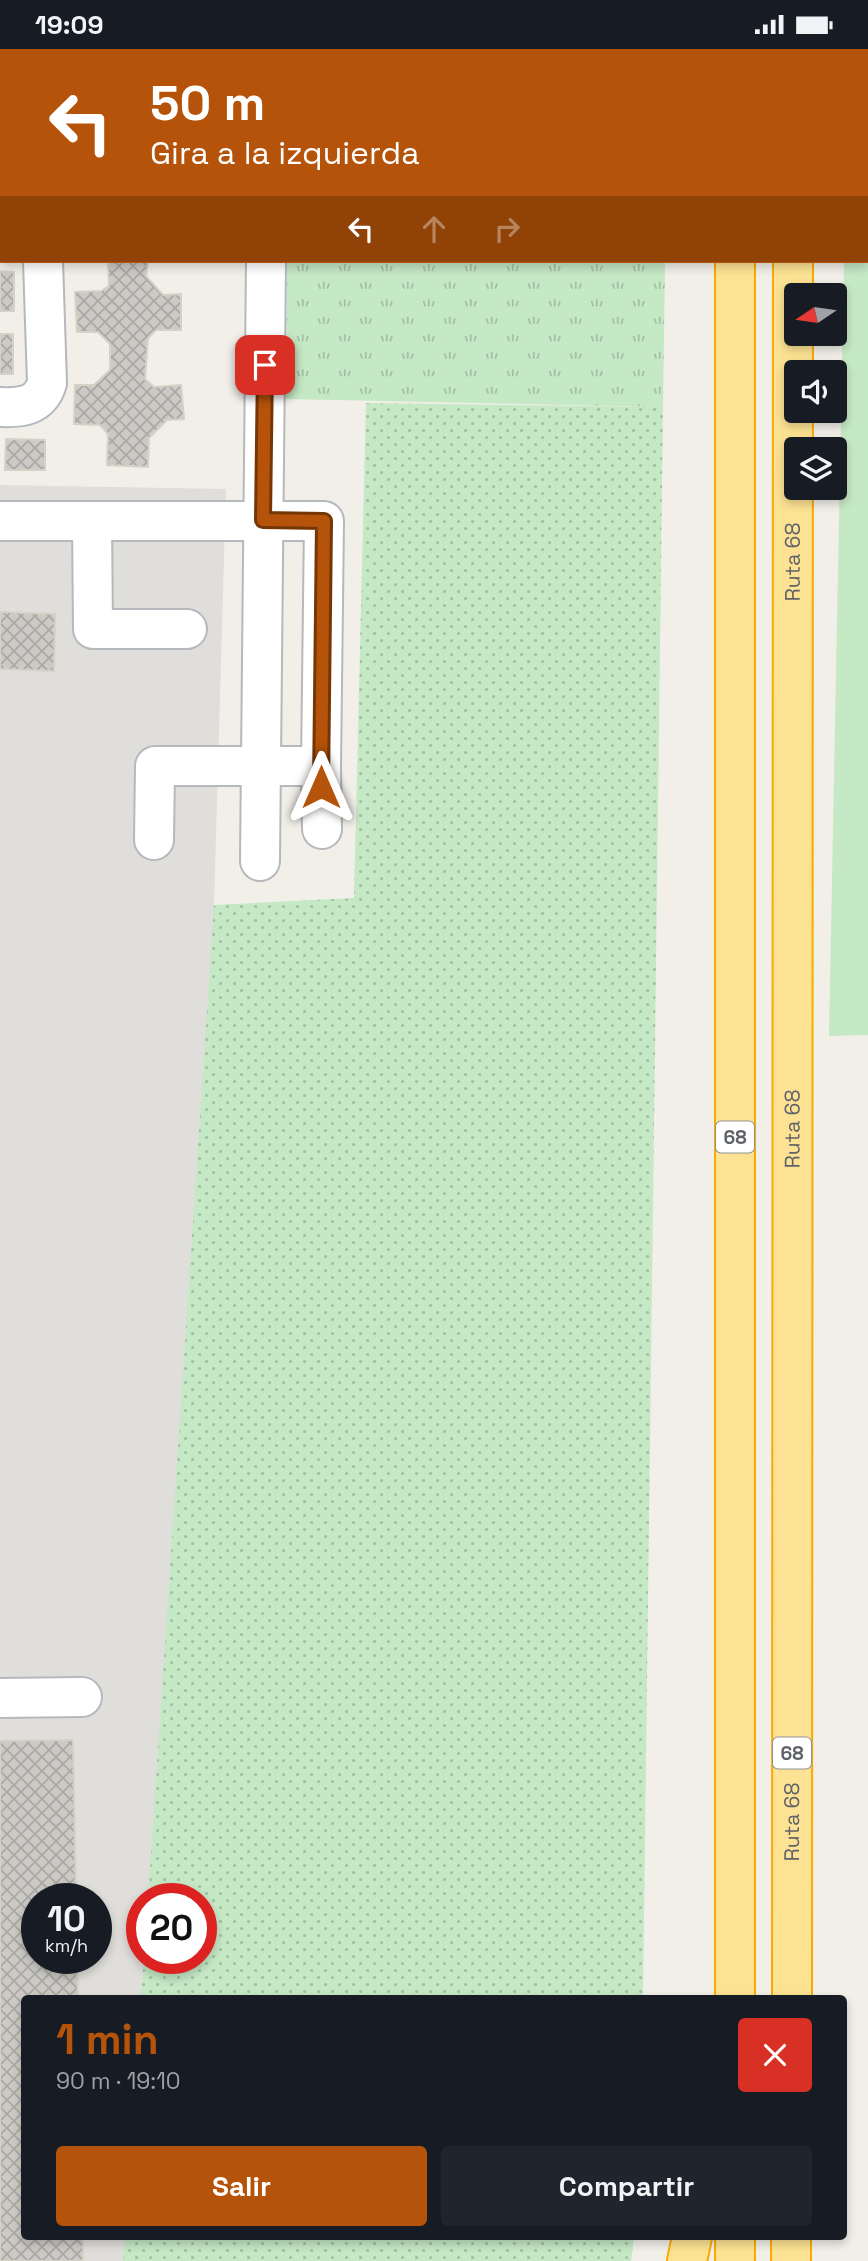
<!DOCTYPE html>
<html lang="es">
<head>
<meta charset="utf-8">
<style>
  body { margin:0; font-family:"Space Grotesk",sans-serif; background:#20242c; color:#f1f3f6; height:100vh; display:flex; flex-direction:column; font-size:26px; white-space:nowrap }
  * { box-sizing:border-box; margin:0 }
  p { font-size:23px; color:#9ea1a6 }
  .icon { flex:none; width:38px; height:38px; fill:none; stroke:currentColor; stroke-width:2; stroke-linecap:round; stroke-linejoin:round }
  .map { position:relative; flex:1; overflow:hidden }
  .side { position:absolute; left:21px; top:1946px; width:826px; height:245px; display:flex; flex-direction:column; background:#171b24; border-radius:7px; box-shadow:0 4px 10px #0003 }
  .side>* { flex:none }
  .guide { position:absolute; left:0px; top:0px; width:868px; height:214px; box-shadow:0 4px 10px #0003; background:#b45309; color:#fff; overflow:hidden }
  .needle { width:46px; rotate:257deg }
  .controls { position:absolute; left:784px; top:234px; display:grid; gap:14px }
  .controls a { display:grid; place-items:center; width:63px; height:63px; border-radius:7px; background:#171b24; box-shadow:0 4px 10px #0003; font-size:35px }
  .speed { position:absolute; left:21px; top:1834px; display:flex; gap:14px; font-size:35px; font-weight:700; text-align:center }
  .speed>* { display:grid; place-content:center; width:91px; height:91px; border-radius:50%; background:#171b24; box-shadow:0 4px 10px #0003; line-height:1 }
  .speed small { font-size:18px; font-weight:400 }
  .speed .limit { border:10px solid #d22; background:#fff; color:#111 }
  .pin { position:absolute; display:grid; place-items:center; width:60px; height:60px; color:#fff; margin:-30px; border-radius:14px; box-shadow:0 4px 10px #0006 }
  .me { position:absolute; width:77px; margin:-38px; rotate:0deg; stroke-linejoin:round; filter:drop-shadow(0 0 5px #0008) }
  .turn { display:flex; align-items:center; gap:24px; height:147px; padding:0 35px; font-size:32px }
  .turn .icon { width:91px; height:91px; stroke-width:2.5 }
  .turn b { display:block; font-size:49px; line-height:60px }
  .lanes { display:flex; align-items:center; height:66px; padding:0 35px; background:#0003; justify-content:center; gap:35px; direction:ltr }
  .lanes .off { opacity:.35 }
  .round { display:grid; place-items:center; flex:none; width:74px; height:74px; border-radius:7px; background:#20242c }
  .summary { display:flex; align-items:center; justify-content:space-between; height:119px; padding:0 35px }
  h1 { font-size:42px; font-weight:800; line-height:52px; color:#b45309 }
  .cta { display:flex; gap:14px; margin-top:auto; padding:14px 35px }
  .cta a { flex:1; height:80px; border-radius:7px; background:#b45309; color:#fff; font-size:28px; font-weight:800; line-height:80px; text-align:center }
  .cta a+a { background:#20242c; color:#f1f3f6 }
  .status { display:flex; justify-content:space-between; align-items:center; height:49px; padding:0 35px; background:#171b24; direction:ltr }
  .status svg { height:19px; fill:currentColor }
  .map>svg:first-child { display:block }
</style>
</head>
<body>
<div class="status"><b>19:09</b><svg viewBox="0 0 49 12"><path d="M0 12V9h3v3zM5 12V6h3v6zM10 12V3h3v9zM15 12V0h3v12zM26 1h20v11H26zM47 4h2v5h-2z"/></svg></div>
<div class="map">
<svg width="868" height="2212" viewBox="0 0 868 2212">
  <defs>
    <pattern id="grass-dots" width="8" height="8" patternUnits="userSpaceOnUse" patternTransform="scale(1.75)"><rect width="8" height="8" fill="#c5e8c5"/><path d="M2 2h.1M6 6h.1" fill="none" stroke="#a3c0a4" stroke-width="1.8" stroke-linecap="round"/></pattern>
    <pattern id="park-tufts" width="24" height="20" patternUnits="userSpaceOnUse" patternTransform="scale(1.75)"><rect width="24" height="20" fill="#c5e8c5"/><path d="M3 7l-1-3M5 7V3M7 7l1-3M15 17l-1-3M17 17v-4M19 17l1-3" fill="none" stroke="#a3c0a4"/></pattern>
    <pattern id="building-cross-hatch" width="8" height="8" patternUnits="userSpaceOnUse" patternTransform="scale(1.75)"><rect width="8" height="8" fill="#cccac5"/><path d="M0 0l8 8M0 8l8-8" fill="none" stroke="#a9a8a4"/></pattern>
  </defs>
  <rect width="100%" height="100%" fill="#f1efe8"/>
  <path fill="#e0deda" fill-rule="evenodd" d="M0,436l226,4 -12,416 -2,1093 -188,1v238h187v24h-211zM37,1850h59v59h-59zM142,1850h59v59h-59z"/>
  <path fill="url(#grass-dots)" d="M366,354l297,4 -20,1591h-502l3,-40h57v-59h-53l66,-994 140,-7z
    M125,2188h509l-3,24h-508z"/>
  <path fill="url(#park-tufts)" d="M289,0h378l-378,2z
    M287,212h378l-2,146 -377,-8z"/>
  <path fill="#c5e8c5" d="M848,0h20v986l-39,1 15,-775h22v-210z"/>
  <path fill="url(#building-cross-hatch)" stroke="#d6d1c6" stroke-width="2" d="M111,0h37l-37,2z
    M0,115h2v39h-2z
    M108,212h40l-2,15 17,19 18,-1v36h-25l-8,8 -3,41 9,8 27,-2 3,34 -17,1 -18,18 -1,29 -41,-2 1,-31 -8,-9 -26,-1 1,-39h19l16,-15v-26l-12,-12h-21l-2,-40 26,-1 8,-5z
    M0,222l14,1v39h-14z
    M0,285h13v40h-13z
    M6,390l39,1v30h-40z
    M0,563l55,2 -1,57 -54,-2z
    M73,1691l3,159h-39v59h40l1,41h-54v238h59v24h-83v-520z"/>
  <g fill="none" stroke-linecap="round" stroke-linejoin="round">
    <defs>
      <path id="minor" d="M267,0v2
        M17,2v-2
        M0,65h2
        M0,181h2
        M0,358c22,1 40,-1 47,-24l-4,-122
        M0,472h324l-3,245
        M92,472l1,108h94
        M154,791l1,-74h166l1,63
        M260,812l6,-600
        M0,1649l82,-1"/>
      <g id="highway">
        <path d="M735,0v2"/>
        <path d="M792,0v2"/>
        <path d="M735,1950v-1738"/>
        <path id="s1" d="M792,1950l1,-1738"/>
        <path d="M735,2188v24"/>
        <path d="M687,2212l5,-24"/>
        <path d="M791,2212v-24"/>
      </g>
    </defs>
    <use href="#minor" stroke="#b5b8bc" stroke-width="42"/>
    <use href="#highway" stroke="#f9ab00" stroke-width="42"/>
    <use href="#minor" stroke="#fff" stroke-width="38"/>
    <use href="#highway" stroke="#fde293" stroke-width="38"/>
  </g>
  <g fill="none" stroke-linecap="round" stroke-linejoin="round">
    <defs>
      <path id="route" d="M265,316l-2,155 61,1 -3,266"/>
    </defs>
    <use href="#route" stroke="#753606" stroke-width="18"/>
    <use href="#route" stroke="#b45309" stroke-width="12"/>
  </g>
  <g text-anchor="middle" stroke-width="5" stroke-linejoin="round" paint-order="stroke">
    <g fill="#fff" stroke="#8f9295" stroke-width="2">
      <rect x="716" y="1072.5" width="38" height="31" rx="5"/>
      <rect x="773" y="1688.5" width="38" height="31" rx="5"/>
    </g>
    <g font-size="19" font-weight="bold" fill="#5f6368">
      <text x="735" y="1095">68</text>
      <text x="792" y="1711">68</text>
    </g>
    <g font-size="21" fill="#5f6368" stroke="#fff">
      <text dy="7" stroke="none"><textPath href="#s1" startOffset="1437">Ruta 68</textPath></text>
      <text dy="7" stroke="none"><textPath href="#s1" startOffset="870">Ruta 68</textPath></text>
      <text dy="7" stroke="none"><textPath href="#s1" startOffset="177">Ruta 68</textPath></text>
    </g>
  </g>
</svg>
<div class="controls">
<a><svg class="needle" viewBox="-14 -14 28 28"><path d="M0-13l5 13h-10z" fill="#e53935"/><path d="M0 13l5-13h-10z" fill="#9ea1a6"/></svg></a>
<a><svg class="icon" aria-label="sound" viewBox="0 0 24 24"><path d="M4 9h4l5-4v14l-5-4H4zM17 9q2 3 0 6"/></svg></a>
<a><svg class="icon" aria-label="layers" viewBox="0 0 24 24"><path d="M12 4l9 5-9 5-9-5zM3 14l9 5 9-5"/></svg></a>
</div>
<div class="speed"><div>10<small>km/h</small></div><div class="limit">20</div></div>
<div class="pin" style="left:265px;top:316px;background:#d93025"><svg class="icon" aria-label="arrive" viewBox="0 0 24 24"><path d="M6 21V4h12l-3 4 3 4H6"/></svg></div>
<svg class="me" style="left:321px;top:738px" viewBox="-20 -20 40 40"><path d="M0-17L14 15 0 8-14 15z" fill="#b45309" stroke="#fff" stroke-width="4"/></svg>
<div class="guide">
<div class="turn"><svg class="icon" aria-label="left" viewBox="0 0 24 24"><path d="M17 20v-9H6M10 6l-5 5 5 5"/></svg><div><b>50 m</b>Gira a la izquierda</div></div>
<div class="lanes"><svg class="icon" aria-label="left" viewBox="0 0 24 24"><path d="M17 20v-9H6M10 6l-5 5 5 5"/></svg><svg class="icon off" aria-label="ahead" viewBox="0 0 24 24"><path d="M12 20V5M6 11l6-6 6 6"/></svg><svg class="icon off" aria-label="right" viewBox="0 0 24 24"><path d="M7 20v-9h11M14 6l5 5-5 5"/></svg></div>
</div>
<section class="side">
<div class="summary"><div><h1>1 min</h1><p>90 m · 19:10</p></div><a class="round" style="background:#d93025;color:#fff"><svg class="icon" aria-label="close" viewBox="0 0 24 24"><path d="M6 6l12 12M18 6L6 18"/></svg></a></div>
<div class="cta"><a>Salir</a><a>Compartir</a></div>
</section>
</div>
</body>
</html>
